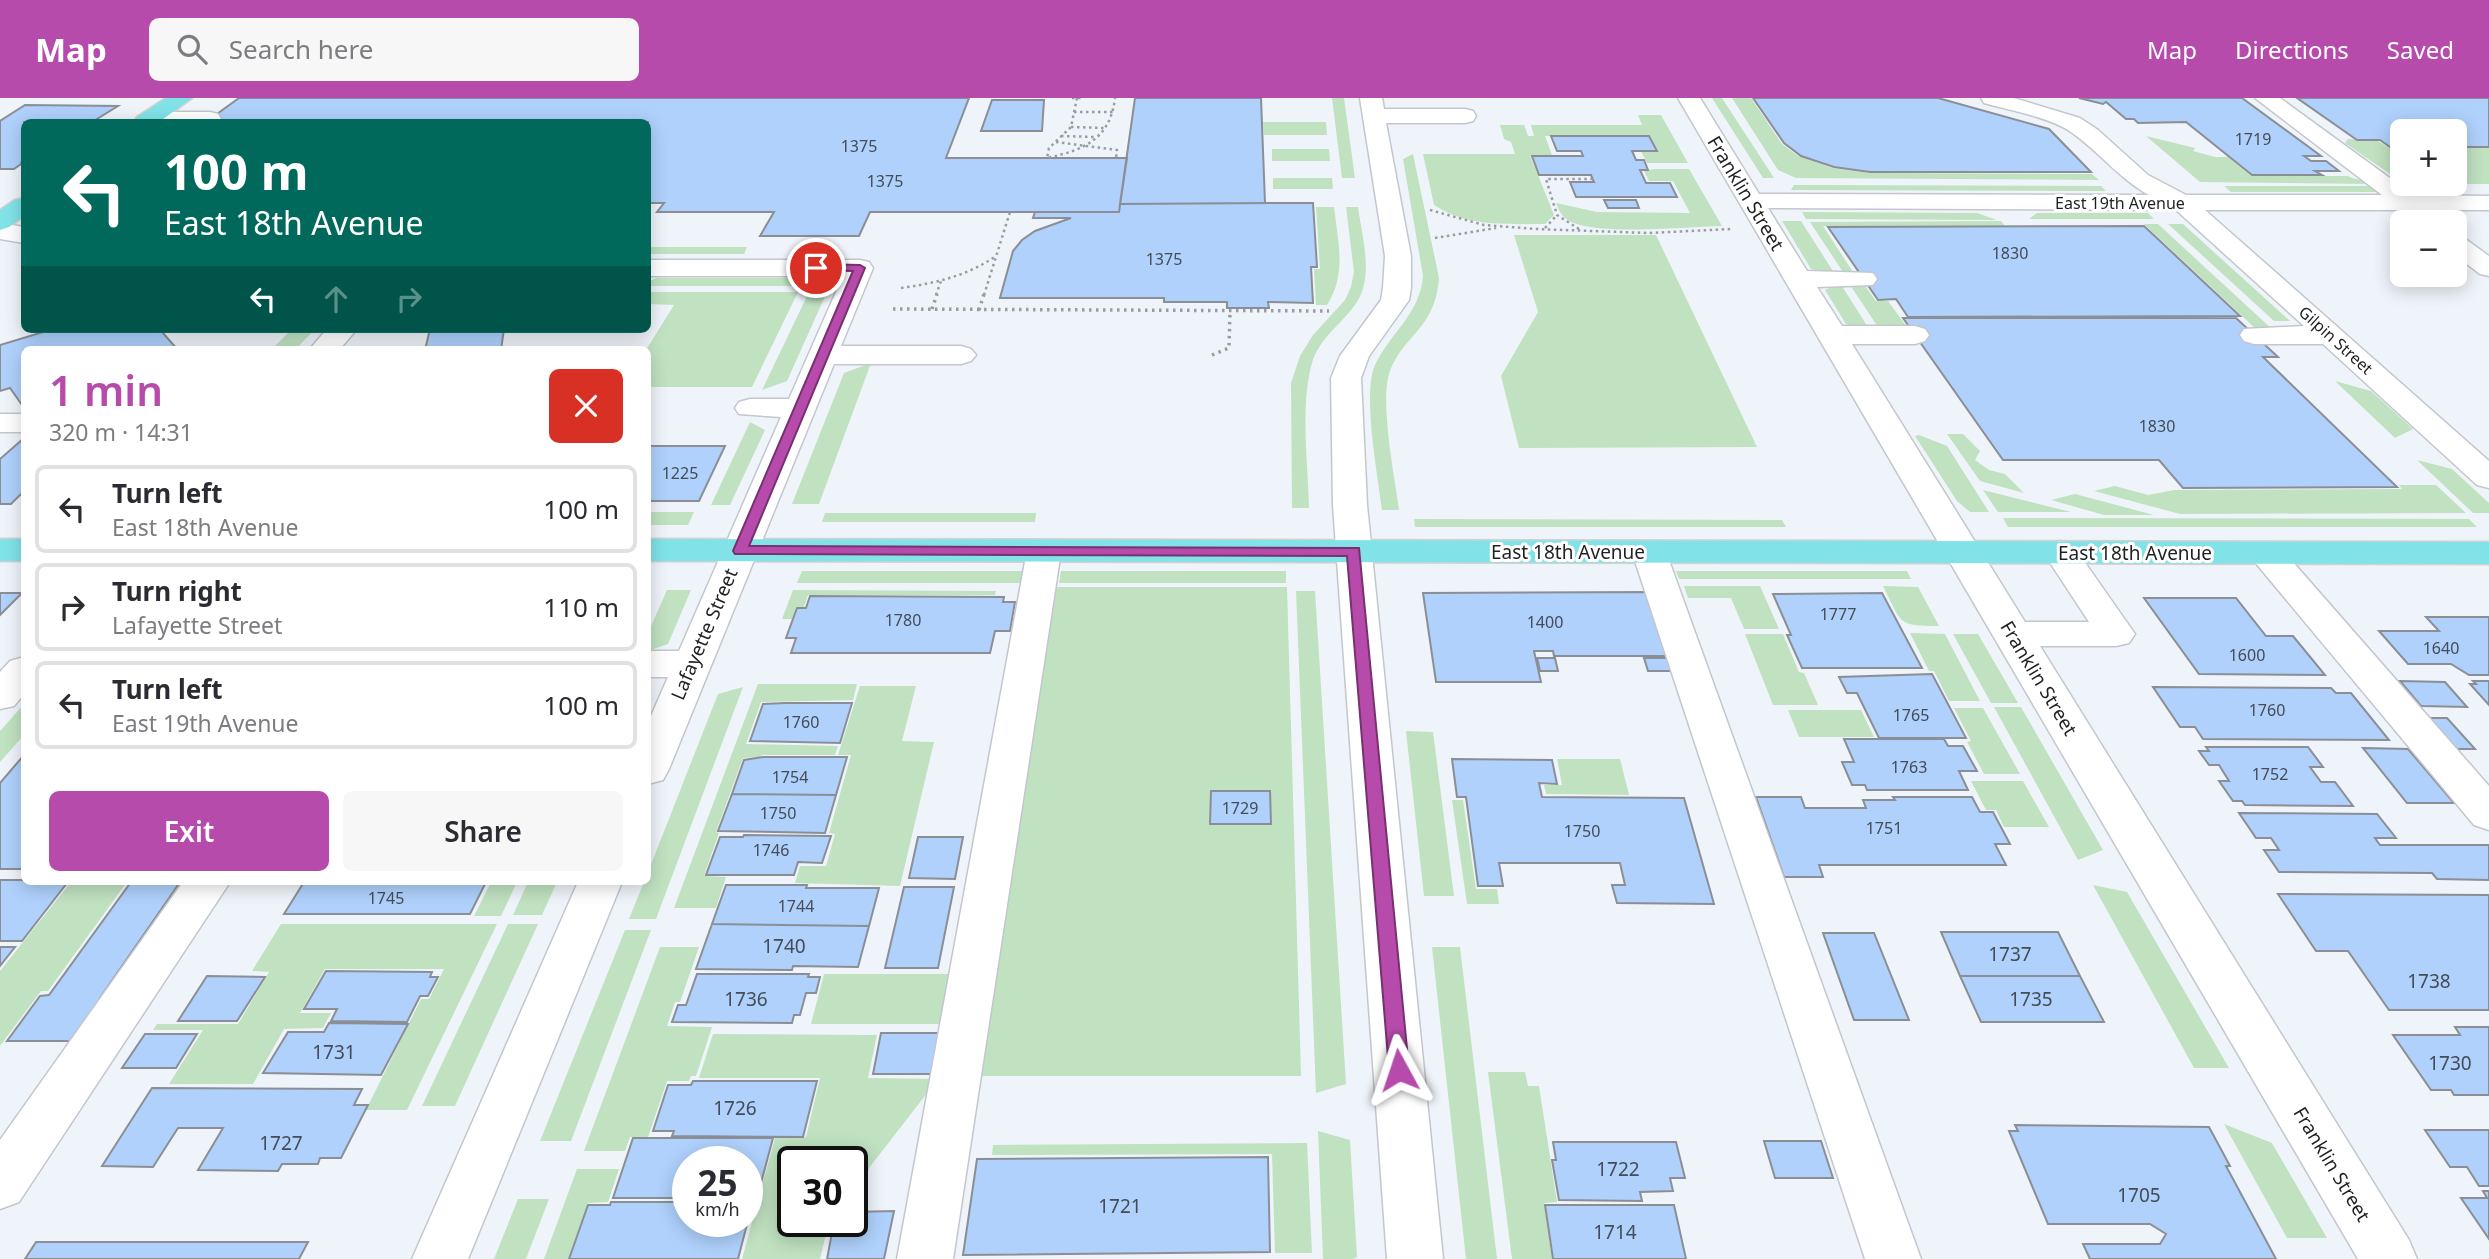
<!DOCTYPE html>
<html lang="en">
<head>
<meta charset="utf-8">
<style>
  body { margin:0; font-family:"Noto Sans",sans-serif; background:#f7f7f7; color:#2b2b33; height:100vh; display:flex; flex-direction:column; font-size:26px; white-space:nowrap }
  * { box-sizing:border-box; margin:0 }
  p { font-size:23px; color:#7c7c81 }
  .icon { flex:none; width:38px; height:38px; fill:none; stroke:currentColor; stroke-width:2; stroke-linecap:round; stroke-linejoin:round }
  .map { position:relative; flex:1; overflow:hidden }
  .panel { position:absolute; left:21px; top:248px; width:630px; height:539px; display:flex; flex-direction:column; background:#fff; border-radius:10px; box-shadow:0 4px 18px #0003 }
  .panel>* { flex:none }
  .top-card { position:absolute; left:21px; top:21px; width:630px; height:214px; border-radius:10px; box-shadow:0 4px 18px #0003; background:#00695c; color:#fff; overflow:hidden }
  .fabs { position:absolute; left:2390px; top:21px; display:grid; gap:14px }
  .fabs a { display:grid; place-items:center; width:77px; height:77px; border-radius:10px; background:#fff; box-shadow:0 4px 18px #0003; font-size:35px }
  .speed { position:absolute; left:672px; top:1048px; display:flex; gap:14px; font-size:35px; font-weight:700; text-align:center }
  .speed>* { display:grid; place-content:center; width:91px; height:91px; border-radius:50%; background:#fff; box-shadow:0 4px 18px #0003; line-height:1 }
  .speed small { font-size:18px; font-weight:400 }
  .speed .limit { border:4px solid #111; border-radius:10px; background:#fff; color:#111 }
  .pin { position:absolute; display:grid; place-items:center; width:60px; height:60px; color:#fff; margin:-30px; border:4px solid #fff; border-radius:50%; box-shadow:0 2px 7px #0007 }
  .me { position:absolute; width:77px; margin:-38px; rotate:355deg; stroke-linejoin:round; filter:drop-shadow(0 0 5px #0008) }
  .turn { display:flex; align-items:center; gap:24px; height:147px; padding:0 28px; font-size:32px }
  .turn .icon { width:91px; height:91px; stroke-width:2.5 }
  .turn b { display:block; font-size:49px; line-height:60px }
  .lanes { display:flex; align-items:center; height:66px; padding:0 28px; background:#0003; justify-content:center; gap:35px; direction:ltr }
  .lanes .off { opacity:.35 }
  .round { display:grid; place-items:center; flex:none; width:74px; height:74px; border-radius:10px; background:#f7f7f7 }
  .overview { display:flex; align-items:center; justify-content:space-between; height:119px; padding:0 28px }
  h1 { font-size:42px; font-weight:600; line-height:52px; color:#b74bab }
  .primary-button { display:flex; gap:14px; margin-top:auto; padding:14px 28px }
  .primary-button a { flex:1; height:80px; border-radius:10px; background:#b74bab; color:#fff; font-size:28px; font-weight:600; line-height:80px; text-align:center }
  .primary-button a+a { background:#f7f7f7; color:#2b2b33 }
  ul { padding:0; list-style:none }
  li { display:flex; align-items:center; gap:21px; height:88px; margin:0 14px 10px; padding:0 14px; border:4px solid #e1e1e2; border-radius:10px }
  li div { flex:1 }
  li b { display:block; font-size:26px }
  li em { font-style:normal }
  header { display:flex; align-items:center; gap:42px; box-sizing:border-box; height:98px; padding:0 35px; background:#b74bab; color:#fff }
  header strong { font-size:33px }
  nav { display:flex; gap:38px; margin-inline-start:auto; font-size:24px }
  .search { width:490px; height:63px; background:#f7f7f7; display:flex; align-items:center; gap:18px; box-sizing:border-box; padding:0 24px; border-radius:10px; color:#7c7c81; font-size:26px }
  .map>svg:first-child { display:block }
</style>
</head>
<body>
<header>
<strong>Map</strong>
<div class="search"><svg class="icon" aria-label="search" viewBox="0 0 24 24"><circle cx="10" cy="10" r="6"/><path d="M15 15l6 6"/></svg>Search here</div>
<nav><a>Map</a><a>Directions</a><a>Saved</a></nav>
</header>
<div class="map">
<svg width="2489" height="1161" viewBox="0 0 2489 1161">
  <rect width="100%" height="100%" fill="#eff4fa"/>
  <path fill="#c0e2c1" d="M1332,0h12l11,80h-13z
    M1712,0h10l52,80h-11z
    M1732,0h19l31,46 16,12 34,12 38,5 222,1 7,6 -303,-2 -18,-8z
    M1638,17h23l27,48h-41l-6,-12h17l-8,-15h-105l7,19h-22l24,60 -9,9c-38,0 -78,3 -111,-19l-11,-51h92l-4,-12 -7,-3 -4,-14h24l4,11h6l-3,-11h111z
    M1263,24h63l1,13h-63z
    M2146,38l49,12 -2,3 22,6h13l23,19h97c8,5 16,2 23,8l-171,-2z
    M2348,41l30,2 11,7h14v35l-58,-40z
    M2455,50h34v36h-34z
    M1272,51h57l1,12h-58z
    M1413,56l26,124c-4,51 -33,54 -49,93 -11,29 5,107 9,139h-17c-4,-33 -20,-117 -7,-145 15,-32 45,-51 48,-89l-20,-117z
    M1655,71h34l33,57c-37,1 -116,9 -148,-3 -11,-4 -14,-10 -18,-20l41,9 93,1 -17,-32h-24l-5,-10z
    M1273,80h59l1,11h-60z
    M1794,87l307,1 5,5 -315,-1z
    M2224,88h152l-1,6h-144z
    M1316,109h18c4,35 13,67 -7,98h-11l-2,-36h6z
    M1346,109h12c4,30 16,68 -1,95 -14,21 -38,36 -45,61 -12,42 -4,100 -3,145h-17l-1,-125 9,-27 13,-21 32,-35 6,-13 3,-15z
    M1802,114l175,1 20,7 -191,-1z
    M2037,115h111l6,6h-125z
    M1782,123h19l35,55 -25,-7z
    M2001,123l4,5h-182l32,49h-10l-35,-53z
    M2144,126h14l115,106h-16z
    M2168,126h15l107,97h-16z
    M1514,137h142l101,212 -238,1 -18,-72 37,-64z
    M648,149h99l-3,7h-96z
    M656,180h149l-4,8h-153v-4z
    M1848,184h14l14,19h12l21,29h-29z
    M1840,185l31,49 -25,-8 -21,-34z
    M648,194h150l-46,95h-104l-2,-37 28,-45 -26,-1z
    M809,194h18l-40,89 -25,9z
    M292,231h23l-20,21h-24z
    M871,265l-52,141h-27l52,-131z
    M2335,283l36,10 42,38 -18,9z
    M750,324l15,8 -35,75h-19z
    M1947,336h16l17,17 -5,9 14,10 16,4 19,19 -44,-12z
    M1919,337l28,11 42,66h-19l-13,-11 -42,-65z
    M2417,362l35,9 37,34v10h-16z
    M2399,387h37l30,28 -286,1 -86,-23 21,-5 33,9 26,-5 228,-1z
    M1983,392l88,22h-73z
    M2075,396l79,21h-50l-53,-15z
    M648,414h46l-6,13h-40z
    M825,415h211l-1,9h-213z
    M2003,420l466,1 8,8h-469z
    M1414,421l368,1 4,7h-371z
    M802,473h224l-2,12h-227z
    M1061,473h225v12h-227z
    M1676,473h231l4,8h-232z
    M1684,488h76l19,43h-35l-13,-31h-43z
    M1883,488l35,1 21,39c-43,0 -37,-3 -56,-40z
    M1055,489h232l14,489h-325z
    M667,492h24l-23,54 -20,7v-18z
    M793,492l203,1 -1,4h-187l-4,12h-8l-4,12h-10z
    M1296,493h19l31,493 -30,9z
    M1910,535l35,1 35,67h-31l-15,-30h-5z
    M1745,536h38l16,38 5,1 14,32h-45z
    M1953,536h25l40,69h-27z
    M758,586h99l-4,16 -92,2 -15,42 92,2 -3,9h-73l-2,2 -17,1 -27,74 3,1 -15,43 22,1 -10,31h-42z
    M860,588h56l-14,55 32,1 -34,144 -105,-3 5,-17h26l9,-32 -6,-1 22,-78h-13z
    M743,589l-87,232h-27l15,-37h4v-10l70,-178z
    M24,606v31l-24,27v-31z
    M1994,609h27l82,143 -25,10z
    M1954,610h29l37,66h-36l-17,-32 4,-1z
    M1788,612h73l13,27h-75z
    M1406,633l27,1 21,164h-30z
    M1557,661h63l9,36 -83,-1 -2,-9h18z
    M1971,683h52l26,46h-45l-8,-17h-10z
    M1452,702h11l13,89h21l2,15h-32z
    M71,784h56l-79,109h-7l-41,55v-75z
    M491,784h26l-16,34h-27z
    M528,784h29l-15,33h-29z
    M2093,787l34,7 102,176h-35z
    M281,826h216l-90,186h-41l55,-111h8l15,-30h-119l-25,44h31l-8,15 -39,1 -31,55h-84l34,-54h-50l4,-6h81l31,-52 -17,-1z
    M508,826h30l-83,182h-33z
    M625,832h26l-80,211h-31z
    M660,849h39l-19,55h-5l-8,24 45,1 -16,49h-5l-2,5h-22l-19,56h-18l-5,14h-41z
    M1432,849h28l37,312h-31z
    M824,876h127l-9,50h-131z
    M713,936l164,1 -9,43 70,1 -69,89 -8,38h-9v-44h-59v60h36l-9,37h-78l33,-121 31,-1 14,-59h-121z
    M1488,974h37l3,14h11l18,116 -13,1 8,56h-40z
    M2224,1026l48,19 55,95h-40z
    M1318,1033l32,9 7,117 -4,2h-30z
    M1307,1045l5,110h-37l-3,-99 -280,1 1,-10z
    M577,1071h42l-11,33 -20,1 -20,56h-24z
    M518,1101h31l-23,60h-32z"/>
  <path fill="#afd1fc" stroke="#8b8f95" stroke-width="2" d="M239,0h730l-23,60h181l-8,54h-249l-11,24h-99l14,-24h-117l7,-9h-16v-81h-442z
    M1135,0h126l4,105 -145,1z
    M1753,0h185l111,31 42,43h-221l-36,-5 -33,-11 -17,-13z
    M2079,0h163l79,58h-17l7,5h15l13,10h-24l7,4h-70l-66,-53 -48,1 -4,-4h-8l-20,-17 -3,2z
    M2297,0h192v49h-34v-16h-52v16h-13l-10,-7h-23z
    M992,2h52l-2,31h-61z
    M25,7l93,1 -26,16h-68v38l-2,2h2l-10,7h-14v-48z
    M1551,38h98l8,15h-25l4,9h8l4,10h-8l6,13h24l7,14h-101l-6,-15h24l-3,-7h-52l-7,-19h51l-2,-5h-24z
    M1604,102h32l3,8h-31z
    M1282,105h31l4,64h-6l2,36 -45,-1 1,6h-42v-6h-63v-4h-164l13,-47 9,-11 13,-9 36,-13h-38l2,-6h84l1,-8z
    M2144,128l96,90 -332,1 -12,-18 -18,1 -50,-73z
    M1903,220h333l42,39h-15l134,130 -214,1 -24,-28h-156z
    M53,231h114l-5,3 16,18h-154v54l-2,1 -12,-17 -10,3v-46z
    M430,231h74l-3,21h-76z
    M23,341l1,52 -13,13h-11v-45z
    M648,348h77l-26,55h-51z
    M1653,494l21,64h-120l-1,-5h-19l7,31h-105l-13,-89z
    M0,495h22l-22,22z
    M1882,495l40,75h-120l-15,-33h4l-18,-41z
    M810,498l194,1 -1,5h12l-5,29h-15l-5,22h-199l5,-15h-10l11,-30h9z
    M2144,500h92l30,38h27l32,39 -126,-1z
    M2426,519h63v58h-20l-18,-11h-43l-29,-33h60z
    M1537,560h18l3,13h-18z
    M1644,560h28l4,13h-28z
    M1932,576l34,64h-87l-22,-45h-10l-8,-16z
    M2400,583l45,1 22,25 -46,-1z
    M2473,583h16v24l-19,-21h6z
    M2153,589l178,1 5,5h15l38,47 -186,-1 -8,-12h-15z
    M785,605h67l-12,40 -90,-2 13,-37z
    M2423,620h24l28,31h-25z
    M1844,641h100l4,7h15l14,25h-18l9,19h-101l-2,-5h-13l-10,-23h12z
    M2206,649h102l15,20h-13l11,15h14l18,24 -108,-1 -3,-4h-9l-14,-20h10l-10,-16h-10l-10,-14h10z
    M2363,650l45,1 46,54h-47z
    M24,657v114h-24v-86z
    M763,659h84l-11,38 -104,-1 12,-34z
    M1452,661l100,1 5,24 -18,-1 3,14 142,1 30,106 -97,-1 -5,-18h13l-5,-22h-121l4,23h-25l-12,-89h-9z
    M1211,693h59l1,33h-61z
    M732,696l104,1 -11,38 -107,-2z
    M1756,699h45l4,11h61l-3,-8h32l-2,-3h79l8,15h13l17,32h-15l11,21h-187l4,12h-39z
    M2239,715l138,1 19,24h-21l5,7h109v35l-52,-1 -5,-6 -153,-1 -15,-22h15l-8,-12h-15z
    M744,737l87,1 -9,27 -24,-1 -4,13h-88l14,-38h23z
    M918,739h45l-8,42 -46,-1z
    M0,782h24l5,3h38l-45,58h-22z
    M131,784h49l-80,116 10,-1 -31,44h-72l33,-45 9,-1z
    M304,784h182l-16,32h-186z
    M726,787h81l-1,3h73l-10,38 -157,-2z
    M904,789h50l-16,81h-53z
    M2278,796l211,1v115h-100l-41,-59h-32z
    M712,826l157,2 -11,41 -65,-1 -1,4 -96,-1z
    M1941,834h117l22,44h-120z
    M1823,835h51l35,87h-55z
    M0,849h15l-15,19z
    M326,873l106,1 -2,5h8l-10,19h-8l-13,26 -76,-1 6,-12h-33z
    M697,876h112l-1,3h12l-4,16h-10l-6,22h-6l-2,8 -120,-1 6,-17h8z
    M207,878l58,1 -28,44h-59z
    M1960,878h120l24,46h-123z
    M329,925l79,1 -27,51 -118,-2 25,-41h36z
    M2455,929h34v68h-35l-3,-5h-20l-38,-55h67z
    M881,935h63l-7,41h-64z
    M145,936h52l-21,34h-54z
    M693,983h124l-14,56 -131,-1 2,-5h-21l15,-46h23z
    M152,990l210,1 -8,16h14l-27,53h-21l-2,6h-36l-4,7 -80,-1 25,-42h-45l-25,39 -51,-1z
    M2015,1027l194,2 21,39h-4l50,93h-186l-7,-15h77l6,-10 -16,-10h-102l-39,-93h9z
    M2425,1032h64v56h-10l-12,-19h-17z
    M633,1040h140l-16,60h-10v-36h-59v36h-75z
    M1764,1043h57l12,37h-58z
    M1553,1044h123l9,36h-15l3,13 -33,1 2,9 -83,-1 -7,-40h4z
    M1268,1059l2,95 -307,3 14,-96z
    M2483,1093h6v48l-28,-41h26z
    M611,1104h77v20h59v-17h5l-14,54h-169l19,-54h22z
    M1545,1107h129l12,54h-133z
    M894,1113l-10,48h-57l7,-37h18v-10z
    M36,1144h272l-9,17h-274z"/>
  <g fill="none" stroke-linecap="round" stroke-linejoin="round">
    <defs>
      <path id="minor" d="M1360,0h22l2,11h81l8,2 3,5 -3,5 -8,2h-79l25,133v32l-2,12 -40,56 -8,22 6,127 76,754h-56l-54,-754 -2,-127 9,-22 41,-56 2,-12 2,-32z
        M1678,0h22l59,96 390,1c-31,-17 -52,-46 -81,-65 -21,-13 -59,-20 -84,-27l-3,-5h33l66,20 18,12 50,45 38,20h196l-127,-97h25l133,97 76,1v14h-284l284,251v27l-12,-3 -154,-141h-69l-10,-3 -4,-6 4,-6 60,-3 -128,-116 -408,-2 39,63 66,2 4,6 -4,6 -56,2 25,39h73l10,3 4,6 -4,6 -10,3h-63l173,278h64l-46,-70 5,-8 12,-3 12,3 63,90 -6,9 -13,3h-76l369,594 8,19h-59z
        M150,14h60l8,2 3,5 -2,3h-78l-2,-3 3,-5z
        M0,125l24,4v16l-24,-4z
        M2455,137l9,3 25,18v20l-9,-2 -25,-19z
        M648,162h212l9,2 4,6 -32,78h120l10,3 5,6 -5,6 -10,3h-127l-165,405 -6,11 -15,4v-61l20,-46h-20v-26h31l102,-234 -42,-3 -4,-6 4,-6 11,-3h39l54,-123h-195z
        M327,231h30l-18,21h-30z
        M0,316h24v18h-24z
        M1044,442l12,3 5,8 -108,708h-56l130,-708 5,-8z
        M1649,443l12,3 5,8 255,707h-56l-233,-707 5,-8z
        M2266,444l12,3 211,241v44l-15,-5 -220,-264 -5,-8 5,-8z
        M24,559v37l-10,12 -14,3v-37l10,-11z
        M183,784h47l-211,320 -19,7v-69z
        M578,784h44l-154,377h-56z"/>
      <path id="major" d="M166,0h26l-33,24h-25l3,-5z
        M24,100v18l-15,11 -9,3v-20l15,-10z
        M0,441h24v22h-24z
        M648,441l1841,3v22l-1841,-3z"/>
    </defs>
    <use href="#minor" stroke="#c3c7cd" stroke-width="3"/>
    <use href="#major" stroke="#d2d2d3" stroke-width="3"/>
    <path stroke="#999da1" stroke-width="2.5" stroke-dasharray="2.5 3.5" stroke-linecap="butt" d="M1072,0h10
      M1077,0l-6,29 -22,21 -2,10c36,-8 63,-18 68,-60
      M1074,14h39
      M1071,29l34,1
      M1061,38l34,1
      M1056,44l61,8 -1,8
      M1430,112l54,15 52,4 113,4 82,-4
      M1545,130l12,-13
      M1579,131l-22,-14 -11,-36h47
      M1435,140l61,-10
      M901,190c35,-5 66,-12 95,-32
      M936,197l5,-14
      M984,197l26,-83"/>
    <path stroke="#999da1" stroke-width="3.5" stroke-dasharray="2.5 4.5" stroke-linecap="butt" d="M893,211l436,2
      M932,211l5,-15
      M979,212l5,-16
      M1212,257l17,-7 1,-37"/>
    <use href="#minor" fill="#fff" fill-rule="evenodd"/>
    <use href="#major" fill="#81e3e8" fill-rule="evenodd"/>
  </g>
  <path fill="#b74bab" stroke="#77316f" stroke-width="2" d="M816,166l44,1 5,3 -116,278 610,2 50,522 -3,7 -7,2 -7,-2 -3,-7 -42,-514 -612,-2 -2,-3 120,-280 -41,-1 -1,-2z"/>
  <g text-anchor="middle" stroke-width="6" stroke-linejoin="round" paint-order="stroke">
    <g font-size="16" fill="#434c58">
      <text x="2253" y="47">1719</text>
      <text x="859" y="54">1375</text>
      <text x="885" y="89">1375</text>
      <text x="2010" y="161">1830</text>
      <text x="1164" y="167">1375</text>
      <text x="2157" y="334">1830</text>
      <text x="680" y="381">1225</text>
      <text x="1838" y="522">1777</text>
      <text x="903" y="528">1780</text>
      <text x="1545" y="530">1400</text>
      <text x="2441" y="556">1640</text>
      <text x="2247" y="563">1600</text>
      <text x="2267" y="618">1760</text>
      <text x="1911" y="623">1765</text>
      <text x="801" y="630">1760</text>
      <text x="1909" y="675">1763</text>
      <text x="2270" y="682">1752</text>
      <text x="790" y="685">1754</text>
      <text x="1240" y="716">1729</text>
      <text x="778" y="721">1750</text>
      <text x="1884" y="736">1751</text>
      <text x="1582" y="739">1750</text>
      <text x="771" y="758">1746</text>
      <text x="386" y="806">1745</text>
      <text x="796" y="814">1744</text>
    </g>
    <g font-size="16" fill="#1f2022" stroke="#fff">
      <text x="2120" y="111">East 19th Avenue</text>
      <text transform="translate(2336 242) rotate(42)" y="6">Gilpin Street</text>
    </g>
    <g font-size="19" fill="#1f2022" stroke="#fff">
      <text transform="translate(1746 95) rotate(59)" y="7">Franklin Street</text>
      <text x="1568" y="461">East 18th Avenue</text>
      <text x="2135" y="462">East 18th Avenue</text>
      <text transform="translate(704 536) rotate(-67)" y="7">Lafayette Street</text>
      <text transform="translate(2039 580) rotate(59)" y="7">Franklin Street</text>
      <text transform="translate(2332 1066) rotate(59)" y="7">Franklin Street</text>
    </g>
    <g font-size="19" fill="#434c58">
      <text x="784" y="855">1740</text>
      <text x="2010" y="863">1737</text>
      <text x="2429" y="890">1738</text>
      <text x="746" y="908">1736</text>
      <text x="2031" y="908">1735</text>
      <text x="334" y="961">1731</text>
      <text x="2450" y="972">1730</text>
      <text x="735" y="1017">1726</text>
      <text x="281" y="1052">1727</text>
      <text x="1618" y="1078">1722</text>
      <text x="2139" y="1104">1705</text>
      <text x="1120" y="1115">1721</text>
      <text x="1615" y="1141">1714</text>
    </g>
  </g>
</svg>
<div class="fabs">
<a>+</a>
<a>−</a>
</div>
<div class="speed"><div>25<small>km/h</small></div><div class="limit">30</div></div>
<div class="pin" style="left:816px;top:170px;background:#d93025"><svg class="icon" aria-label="arrive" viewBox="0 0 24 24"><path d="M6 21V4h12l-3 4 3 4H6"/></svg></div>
<svg class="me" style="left:1399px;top:972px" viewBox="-20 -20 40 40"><path d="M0-17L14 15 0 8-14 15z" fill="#b74bab" stroke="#fff" stroke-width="4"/></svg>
<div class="top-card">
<div class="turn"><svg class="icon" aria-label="left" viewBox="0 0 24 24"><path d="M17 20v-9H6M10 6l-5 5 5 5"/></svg><div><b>100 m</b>East 18th Avenue</div></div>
<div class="lanes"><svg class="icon" aria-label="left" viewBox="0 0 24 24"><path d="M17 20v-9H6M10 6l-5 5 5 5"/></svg><svg class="icon off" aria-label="ahead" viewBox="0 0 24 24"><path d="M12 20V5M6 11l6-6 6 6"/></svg><svg class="icon off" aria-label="right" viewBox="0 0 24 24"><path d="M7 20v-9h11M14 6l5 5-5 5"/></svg></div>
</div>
<section class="panel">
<div class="overview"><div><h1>1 min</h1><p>320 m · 14:31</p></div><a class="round" style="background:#d93025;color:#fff"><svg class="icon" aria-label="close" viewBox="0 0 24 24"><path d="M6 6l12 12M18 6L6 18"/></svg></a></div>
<ul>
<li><svg class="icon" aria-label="left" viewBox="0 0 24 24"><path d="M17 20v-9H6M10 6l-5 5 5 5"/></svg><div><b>Turn left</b><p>East 18th Avenue</p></div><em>100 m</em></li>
<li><svg class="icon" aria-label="right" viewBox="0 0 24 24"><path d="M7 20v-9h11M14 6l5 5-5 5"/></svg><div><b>Turn right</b><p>Lafayette Street</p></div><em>110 m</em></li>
<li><svg class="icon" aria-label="left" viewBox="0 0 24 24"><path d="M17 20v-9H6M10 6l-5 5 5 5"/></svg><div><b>Turn left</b><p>East 19th Avenue</p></div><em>100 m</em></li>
</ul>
<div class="primary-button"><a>Exit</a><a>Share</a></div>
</section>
</div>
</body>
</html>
